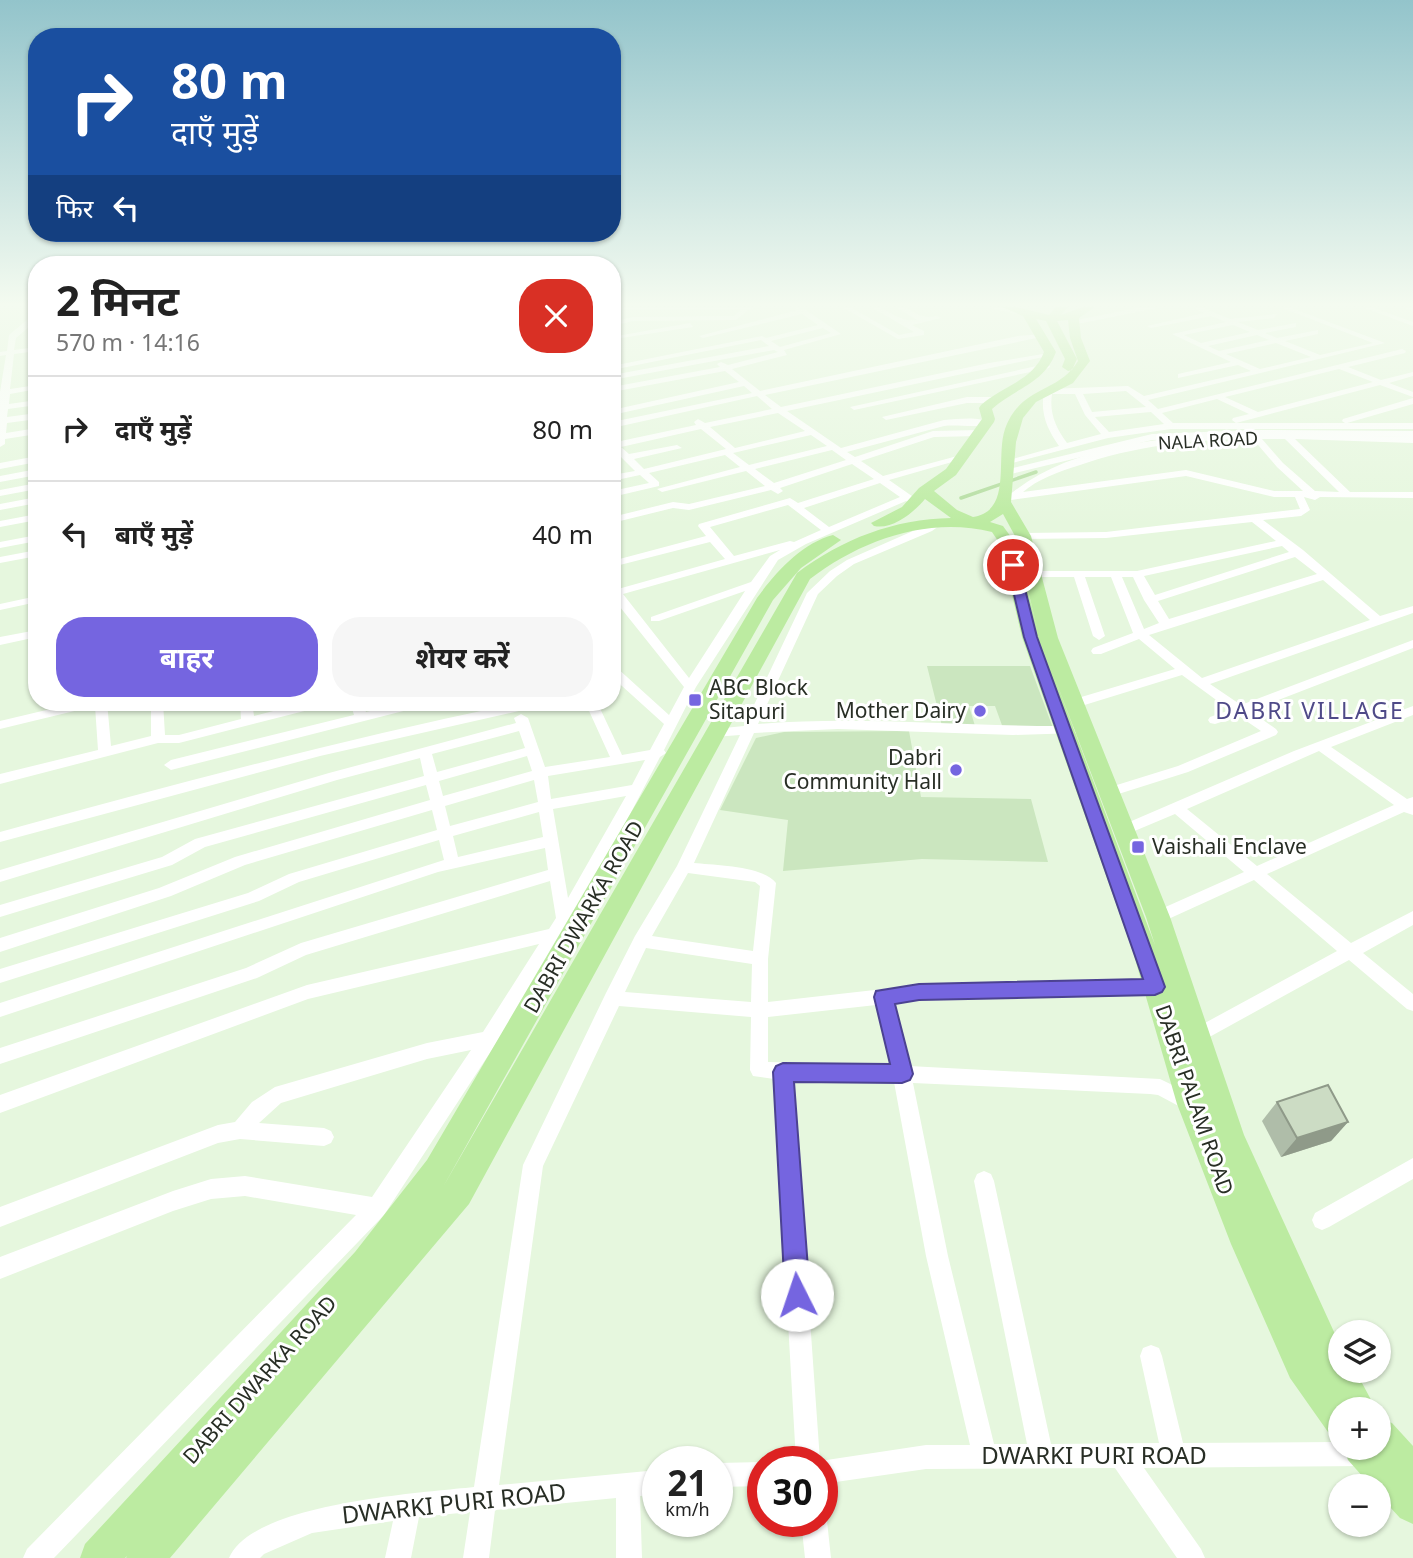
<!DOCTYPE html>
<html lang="hi">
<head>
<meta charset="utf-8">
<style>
  body { margin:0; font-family:"Noto Sans","Noto Sans Devanagari",sans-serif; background:#f6f6f6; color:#222; height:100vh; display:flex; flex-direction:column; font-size:26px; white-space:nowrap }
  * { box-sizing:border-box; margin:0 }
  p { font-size:23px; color:#767676 }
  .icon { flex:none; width:38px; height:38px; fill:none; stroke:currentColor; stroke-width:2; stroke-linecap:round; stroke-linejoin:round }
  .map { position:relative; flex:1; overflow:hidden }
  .details { position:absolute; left:28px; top:256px; width:593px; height:455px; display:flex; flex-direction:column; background:#fff; border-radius:28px; box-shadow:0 2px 5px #0004 }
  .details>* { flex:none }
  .banner { position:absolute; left:28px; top:28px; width:593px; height:214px; border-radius:28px; box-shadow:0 2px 5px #0004; background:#1a4fa0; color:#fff; overflow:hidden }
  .tools { position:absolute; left:1328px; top:1320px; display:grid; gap:14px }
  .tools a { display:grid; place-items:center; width:63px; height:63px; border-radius:50%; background:#fff; box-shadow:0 2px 5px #0004; font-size:35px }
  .speed { position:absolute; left:642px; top:1446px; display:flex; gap:14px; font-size:35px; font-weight:700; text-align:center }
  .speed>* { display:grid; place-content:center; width:91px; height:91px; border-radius:50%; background:#fff; box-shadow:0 2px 5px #0004; line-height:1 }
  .speed small { font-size:18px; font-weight:400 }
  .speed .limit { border:10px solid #d22; background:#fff; color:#111 }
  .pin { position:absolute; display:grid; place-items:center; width:60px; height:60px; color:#fff; margin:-30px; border:4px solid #fff; border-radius:50%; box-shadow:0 2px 7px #0007 }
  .me { position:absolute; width:77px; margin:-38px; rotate:356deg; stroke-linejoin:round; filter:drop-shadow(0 0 5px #0008) }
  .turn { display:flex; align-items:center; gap:24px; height:147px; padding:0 28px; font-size:32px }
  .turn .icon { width:91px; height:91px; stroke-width:2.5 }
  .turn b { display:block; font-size:49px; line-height:60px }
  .then { display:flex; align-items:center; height:66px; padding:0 28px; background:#0003; gap:14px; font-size:26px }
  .round { display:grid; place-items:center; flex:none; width:74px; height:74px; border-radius:28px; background:#f6f6f6 }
  .head { display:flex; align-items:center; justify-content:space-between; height:119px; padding:0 28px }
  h1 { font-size:42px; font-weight:700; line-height:52px }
  .button { display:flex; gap:14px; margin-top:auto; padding:14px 28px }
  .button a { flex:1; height:80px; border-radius:28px; background:#7565e0; color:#fff; font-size:28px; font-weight:700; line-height:80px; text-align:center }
  .button a+a { background:#f6f6f6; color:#222 }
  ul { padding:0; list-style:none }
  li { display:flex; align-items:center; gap:21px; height:105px; padding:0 28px; border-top:2px solid #e0e0e0 }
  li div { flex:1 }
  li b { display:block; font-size:26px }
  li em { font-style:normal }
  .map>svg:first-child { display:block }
</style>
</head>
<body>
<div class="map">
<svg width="1413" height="1558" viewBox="0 0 1413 1558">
  <rect width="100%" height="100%" fill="#e6f7de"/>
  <path fill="#cbe6bf" d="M927,666h103l23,62h-50l-8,-22h-26l6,20h-33z
    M909,731l12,66 110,2 17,63 -126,-3 -139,12 5,-51 -68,-10 36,-72 28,-6z"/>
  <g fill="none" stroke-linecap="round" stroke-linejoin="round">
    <path stroke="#b4dda0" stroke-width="3.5" d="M961,498l75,-26"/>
    <path fill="#fff" fill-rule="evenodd" d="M612,307h152l-15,2 -13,11 -103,1 -21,5v-4l21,-5 101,-1 7,-7 -129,1z
      M794,307l12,3 35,24 -57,16 3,5 -55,14 28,22 258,-55 24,-2 4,2 -281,59 16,12 208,-44 60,-10 4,2 -266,56 54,37 103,-28c15,-1 35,-4 47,3 -11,6 -33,1 -47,3l-97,26 8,5 78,-26 46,-1 4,3 -4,3 -45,1 -73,24 22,15 78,-21 5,3 -77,22 30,21v4h-6l-7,-4 -100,43 -28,16 -82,127 -32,63 2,3 -6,4 -65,124 -100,164 -111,170 -330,343h-31l4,-9 329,-334 -111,-19 -34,3 -38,12 -173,68v-22l173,-66 38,-12 34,-3 127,21 99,-147 -44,9 -146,44 -22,20 65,5 7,3 3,6 -3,6 -7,3 -84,-7 -22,4 -218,84v-20l218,-82 17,-3 17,-20 23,-15 152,-44 56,-11 56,-88 -231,55 -308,114v-18l307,-110 242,-56 7,-11 -6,-37 -244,74 -49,23 -257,86v-16l246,-80 55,-25 247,-73 -3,-22 -107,24 -438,145v-14l444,-143 -5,-20 -140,42 -40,19 -259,82v-14l248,-76 41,-19 148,-44 -5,-20 -187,55 -74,31 -171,56v-14l159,-50 76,-31 195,-57 -4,-15 -221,62 -33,18 -172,52v-12l162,-48 33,-18 229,-63 -4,-18 -83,22 -337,102v-12l329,-97 187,-50 -2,-5 7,-4 7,4 17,49 65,-10 -25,-55h12l25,53 28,-5 14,-26 -52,-47v-11l4,1 53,48 15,-28 -72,-90v-12l6,4 107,-30 -15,-17 -98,25v-6l94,-25 -8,-10 1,-2 91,-26 8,5 76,-24 -22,-15 -72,24 3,3 -5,3 -7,-4 -82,20 -16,-2 -61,15v-6l61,-15 16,2 76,-18 -19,-15 -84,21 -5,-3 83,-22 -15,-12 -76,18 10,9v4l-47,11v-6l37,-8 -9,-8 -28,6v-6l23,-4 -23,-23v-8l4,2 80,-17 -2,-3 4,-3 7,4 67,-14 -15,-13 -145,32v-6l140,-29 -8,-7 -132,29v-5l127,-28 -14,-11 -113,21v-5l108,-20 -3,-3 4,-2 7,3 50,-13 -4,-2 -162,30v-5l157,-29 -8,-6 -149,30v-4l150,-30 4,2 52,-13 -16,-11 -99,24 -4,-2 99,-26zM823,328l8,5 -51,14 -9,-6zM778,413l27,18 -70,17 -25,-21zM701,429l25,20 -82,20 -10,-10 48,-11 -5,-3 -48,9 -8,-7zM811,435l16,11 -78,19 -16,-12zM832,450l14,10 -72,23 -19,-14zM880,483l20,14 -71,30 -25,-19zM788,505l33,25 -27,12 -4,-1 -56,15 -24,-29zM780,550l-10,6 -19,26 -100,35v4h8l86,-30 -56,87 -66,-84zM519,731l6,17 -88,24 -5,-18zM527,756l5,15 -89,25 -4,-15zM645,760l-13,25 -81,14 -3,-23zM534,780l4,22 -88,24 -5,-20zM626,796l-58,102 -15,-89zM539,812l4,25 -85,20 -5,-21z
      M842,307h8l49,28 15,-3 -43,-25c19,0 26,16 46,13l-21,-13c19,0 19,13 41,9l4,2 -29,7 12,6v4l-26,4z
      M1192,307h9l29,12 47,-5 -3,4 -36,4 20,8 38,-7v4l-31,6 12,5 41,-8v4l-33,7 35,14 53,-12 -93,-36h9l96,36 -237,57 10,9 244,-60 4,2 -1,2 -57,14 33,13 32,-8v4l-24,7 24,9v5l-33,-12 -144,38 -4,-3 1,-2 16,-4 -32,-15 -55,14 11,10h172l-3,-2 1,-2 70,-21v6l-66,19h66v6h-242l-63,9 -103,27v-4l54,-15c-12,-17 -19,-33 -15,-54l3,-3 81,-3 16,10 107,-25 -13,-6 -60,13v-4l53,-12 -59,-28 54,-12 -15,-6 -60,12 -4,-2 57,-13zM1233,325l17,7 -49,11 -17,-8zM1257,335l12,5 -50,11 -11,-5zM1276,343l35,14 -51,12 -34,-15zM1339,369l34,13 -115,30 -33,-15zM1126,391l20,16 -54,5 -9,-18zM1052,394h23l10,21 16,19 -34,9c-11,-15 -18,-30 -15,-49zM1151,412l13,12 -55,8 -14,-15z
      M1362,307h9l42,15v4z
      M1404,307h9v4l-8,-3z
      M34,314h3v6l-21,18 -2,12 23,-3v4l-23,3 -4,35 27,-4v4l-27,5 -1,10 28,-4v5l-29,4 -1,8 30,-4v6l-30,4 -1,10 31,-5v6l-32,5v5l-5,3v-55l6,-37 -6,1v-4l7,-1 2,-16z
      M690,323l3,4 -72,11 -4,-2z
      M1046,364l4,2 -1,2 -195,42 -4,-3z
      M967,397h25l4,3 -4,3h-25l-81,17 -4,-3z
      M1234,433l179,4v6l-118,-4 55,53h63v6l-93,-1 -5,3 -11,-3 6,13 -9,6 -38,4 40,30 77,66 33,-10v7l-203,71 31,21 172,-65v8l-163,63 26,18 2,3 -2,3 -88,37 -79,25 -5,-2 -2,-3 2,-3 74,-23 83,-35 -22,-15 -24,8 -5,-1 -2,-3 2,-3 20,-7 -48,-35 -104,32h-10l-1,-3 1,-3 107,-32 -36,-30 -38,15h-8l-2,-3 2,-3 40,-15 -22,-56h-26l20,59 -6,4 -6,-4 -19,-59h-41l-5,-3 5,-3h104l139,-30 -24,-19 -146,16 -83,1 -5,-3 5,-3 83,-1 194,-23 -5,-12h-21l-88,-21 -182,25 -5,-3c4,-3 10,-3 14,-6 60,-47 147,-54 221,-59zM1253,439l24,28 26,24h-29l-88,-21 -163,22c15,-13 35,-20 54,-26 57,-20 116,-27 176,-27zM1262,439h23l54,53 -24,-1 -32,-28zM1282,546l7,6 -134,43 -11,-19zM1295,557l22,17 -148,45 -11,-18zM1122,577h11l11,23 15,23 -15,6zM1323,580l47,40 -168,58 -53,-43z
      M37,456v6l-37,7v-6z
      M37,469v6l-37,7v-6z
      M37,483v6l-37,7v-6z
      M37,497v6l-37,7v-6z
      M37,514v6l-37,7v-6z
      M938,520l5,3 -11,8 -78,33 -17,12 -19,18 -60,130c104,-9 209,3 314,2l7,4 -2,3 -64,2 -175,-6 -84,4 -60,130c20,2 70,3 82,20l-8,76v43l151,-17 236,-5 6,2 3,5 -3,5 -6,2 -236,5 -26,4 16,63 251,13 35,17 2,6 -2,6 -7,3 -30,-16 -8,-1 -237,-11 35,173 46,188h33l-53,-263 3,-7 7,-3 7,3 3,7 57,263 108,-1 -19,-87 3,-8 8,-3 8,3 3,8 21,87 157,-1v5h34l3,7 -3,9 -9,3 -221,2 57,81 4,9h-28l-62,-90 -189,1 -104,15v-23h-26l-22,-382 -21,-3 -3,-6 1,-53 -132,-11 -76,160 -44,319 159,-15v24l-18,2 2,62h-26v-60l-121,12 -6,48h-26l7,-46 -51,5 -8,41h-26l8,-37 -81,12 -48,21 -4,4h-31c23,-55 191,-65 245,-71l49,-322 83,-172 29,-57 42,-70 63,-131 -26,2 -7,-4 7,-4 30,-3 63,-133 23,-22 17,-11zM688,873l67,9 5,4 -7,65 -101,-15zM646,948l106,16 -1,38 -126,-10zM876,1005l15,60 -123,-3v-45zM793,1079l101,3 32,174 44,189h-44l-106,16z
      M37,535v6l-37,7v-6z
      M37,550v6l-37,7v-6z
      M37,596v6l-37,8v-6z
      M37,630v7l-37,8v-8z
      M80,702h27l4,44 40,-10v-34h12l2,33h14l62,-16 -1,-17h12l2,14 54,-14h21l-1,3 -149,38h-21l-158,41v-10l98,-24 -3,-44 -95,23v-8z
      M191,702h12l1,5 -1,3h-10z
      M350,702h12l4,10 41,-10h21l-1,3 -256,65 -7,-5 7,-5 183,-45z
      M514,704l5,1 1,3 -1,3 -199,45 -320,86v-10c170,-47 341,-92 514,-128z
      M1413,706v9l-82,32 76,52 6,-2v18l-9,-3 -137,62 84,69 62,-32v14l-50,28 50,41v17l-6,-2 -58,-49 -145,80 -6,3 -6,-3 -3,-5 3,-5 145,-79 -83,-71 -90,41 -6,2 -6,-2 -2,-4 2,-4 92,-41 -69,-58 -50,21 -5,-1 -2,-4 2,-4 174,-75zM1319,751l75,54 -137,61 -70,-57z
      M1413,1158v21l-84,48 -7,3 -7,-3 -3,-7 3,-7z
      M763,1462v24l-45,1v-24z
      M822,1512l5,9 4,37h-26l-4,-37h21z"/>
    <path fill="#fff" fill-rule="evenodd" d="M1255,430l158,1v6l-158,-1 -103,4 -145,35 -6,-4 151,-37z"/>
    <path fill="#fff" fill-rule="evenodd" d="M986,307h23l12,4 -5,3z
      M1141,307h21l-90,18 -5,-3z"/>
    <path fill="#bceba1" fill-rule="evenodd" d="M1002,307h14l33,8 7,-8h12l-7,8 22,-8h12l-16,11 2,20 9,23 -17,22 -37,19 -13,16 -7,24 -5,60 20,34 27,102 112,279 74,218 96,210v25h15l21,39h-36v28l-12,-5 -38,-54 -59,-134 -54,-140 -44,-152 -111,-315 -22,-93 -8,-12c-64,-16 -131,8 -182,47l-341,625 -299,354h-44l1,-2 -2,2h-45l5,-14 270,-292 72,-92 330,-562c18,-25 45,-55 76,-63l8,5 -40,28 -28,32 -330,587 354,-614c45,-34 97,-54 154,-55l-26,-19c-11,13 -32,31 -51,27l-3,-3 31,-16 17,-19 27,-19 36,-50 -3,-11 2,-3c21,-19 52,-24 63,-53l-21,-36zM1036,319l10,2 19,38 -3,8 6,4 4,-1 5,-11 -20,-38 11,-1 2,18 8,23c-20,33 -57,24 -73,68 -10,29 8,82 -32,88l-16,-7 -23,-19 22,-16 38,-53 1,-3 -3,-10c23,-21 52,-25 64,-57zM1003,514l12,22 23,96 -22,-88 -13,-18 -13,-4zM1052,671l94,246 9,28z
      M1379,1418l13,5 21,23v78l-13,-6 -21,-23v-9h-8l-23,-26 -5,-13h36z"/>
  </g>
  <path fill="#afbda9" d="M1277,1102l71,20 -17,19 -50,16 -19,-36z"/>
  <path fill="#8f9a89" d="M1348,1122l-17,19 -50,16 16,-19z"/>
  <path fill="#ccdcc4" stroke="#8f9a89" stroke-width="2" d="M1328,1085l20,37 -51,16 -20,-36z"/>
  <linearGradient id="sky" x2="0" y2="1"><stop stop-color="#93c4cb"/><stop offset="0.58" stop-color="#f4fbf0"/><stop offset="1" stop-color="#f4fbf0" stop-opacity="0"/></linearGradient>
  <rect width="1413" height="525" fill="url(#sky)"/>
  <path fill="#7565e0" stroke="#4c4292" stroke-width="2" d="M1013,562l6,3 18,72 128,350 -3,5 -7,3 -236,5 -24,4 18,70 -3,6 -8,3 -108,-1 16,213 -4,8 -9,4 -8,-4 -4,-8 -12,-223 3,-6 7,-3 107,1 -16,-67 2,-6 43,-7 224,-5 -119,-342 -17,-72z"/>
  <g fill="#7565e0" stroke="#fff" stroke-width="2.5">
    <rect x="688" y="693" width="14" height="14" rx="3.5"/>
    <circle cx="980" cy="711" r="7"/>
    <circle cx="956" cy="770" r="7"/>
    <rect x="1131" y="840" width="14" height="14" rx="3.5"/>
  </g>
  <g text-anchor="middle" stroke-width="6" stroke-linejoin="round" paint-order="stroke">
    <g font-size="18" fill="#282e25" stroke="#fff">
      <text transform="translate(1208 441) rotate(-3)" y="6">NALA ROAD</text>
    </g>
    <g font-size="21" fill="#282e25" stroke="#fff" text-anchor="start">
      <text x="709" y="695">ABC Block<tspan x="709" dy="24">Sitapuri</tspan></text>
      <text x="966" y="718" text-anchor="end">Mother Dairy</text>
      <text x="942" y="765" text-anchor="end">Dabri<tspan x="942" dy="24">Community Hall</tspan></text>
      <text x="1152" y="854">Vaishali Enclave</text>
    </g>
    <g font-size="21" fill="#282e25" stroke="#fff">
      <text transform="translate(584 917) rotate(-60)" y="7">DABRI DWARKA ROAD</text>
      <text transform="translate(1194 1100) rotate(71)" y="7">DABRI PALAM ROAD</text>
      <text transform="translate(260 1380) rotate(-48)" y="7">DABRI DWARKA ROAD</text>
    </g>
    <g font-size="23" letter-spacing="2" fill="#4f4a88" stroke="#fff">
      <text x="1310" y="719">DABRI VILLAGE</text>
    </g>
    <g font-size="24" fill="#282e25" stroke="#fff">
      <text x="1094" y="1464">DWARKI PURI ROAD</text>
      <text transform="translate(454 1504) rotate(-6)" y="8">DWARKI PURI ROAD</text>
    </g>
  </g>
</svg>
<div class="tools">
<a><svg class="icon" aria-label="layers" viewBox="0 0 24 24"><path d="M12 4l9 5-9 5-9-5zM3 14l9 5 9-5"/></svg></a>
<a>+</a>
<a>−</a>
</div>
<div class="speed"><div>21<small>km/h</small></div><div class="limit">30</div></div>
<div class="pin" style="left:1013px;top:565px;background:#d93025"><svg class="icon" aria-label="arrive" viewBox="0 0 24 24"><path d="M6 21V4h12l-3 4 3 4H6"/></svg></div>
<svg class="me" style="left:797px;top:1295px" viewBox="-20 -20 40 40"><circle r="19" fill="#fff"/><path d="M0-13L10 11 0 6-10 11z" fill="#7565e0"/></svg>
<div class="banner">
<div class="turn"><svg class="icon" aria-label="right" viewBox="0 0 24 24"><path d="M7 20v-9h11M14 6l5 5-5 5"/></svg><div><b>80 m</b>दाएँ मुड़ें</div></div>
<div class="then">फिर<svg class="icon" aria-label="left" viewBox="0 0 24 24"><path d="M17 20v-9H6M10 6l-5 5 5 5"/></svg></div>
</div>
<section class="details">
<div class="head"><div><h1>2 मिनट</h1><p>570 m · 14:16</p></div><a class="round" style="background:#d93025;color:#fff"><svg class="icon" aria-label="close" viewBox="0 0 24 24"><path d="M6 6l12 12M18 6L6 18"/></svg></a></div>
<ul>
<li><svg class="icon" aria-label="right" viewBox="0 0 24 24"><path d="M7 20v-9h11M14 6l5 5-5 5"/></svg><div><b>दाएँ मुड़ें</b></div><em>80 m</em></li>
<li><svg class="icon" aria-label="left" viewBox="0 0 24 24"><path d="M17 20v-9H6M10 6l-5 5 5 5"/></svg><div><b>बाएँ मुड़ें</b></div><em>40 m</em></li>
</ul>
<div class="button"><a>बाहर</a><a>शेयर करें</a></div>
</section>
</div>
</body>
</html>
